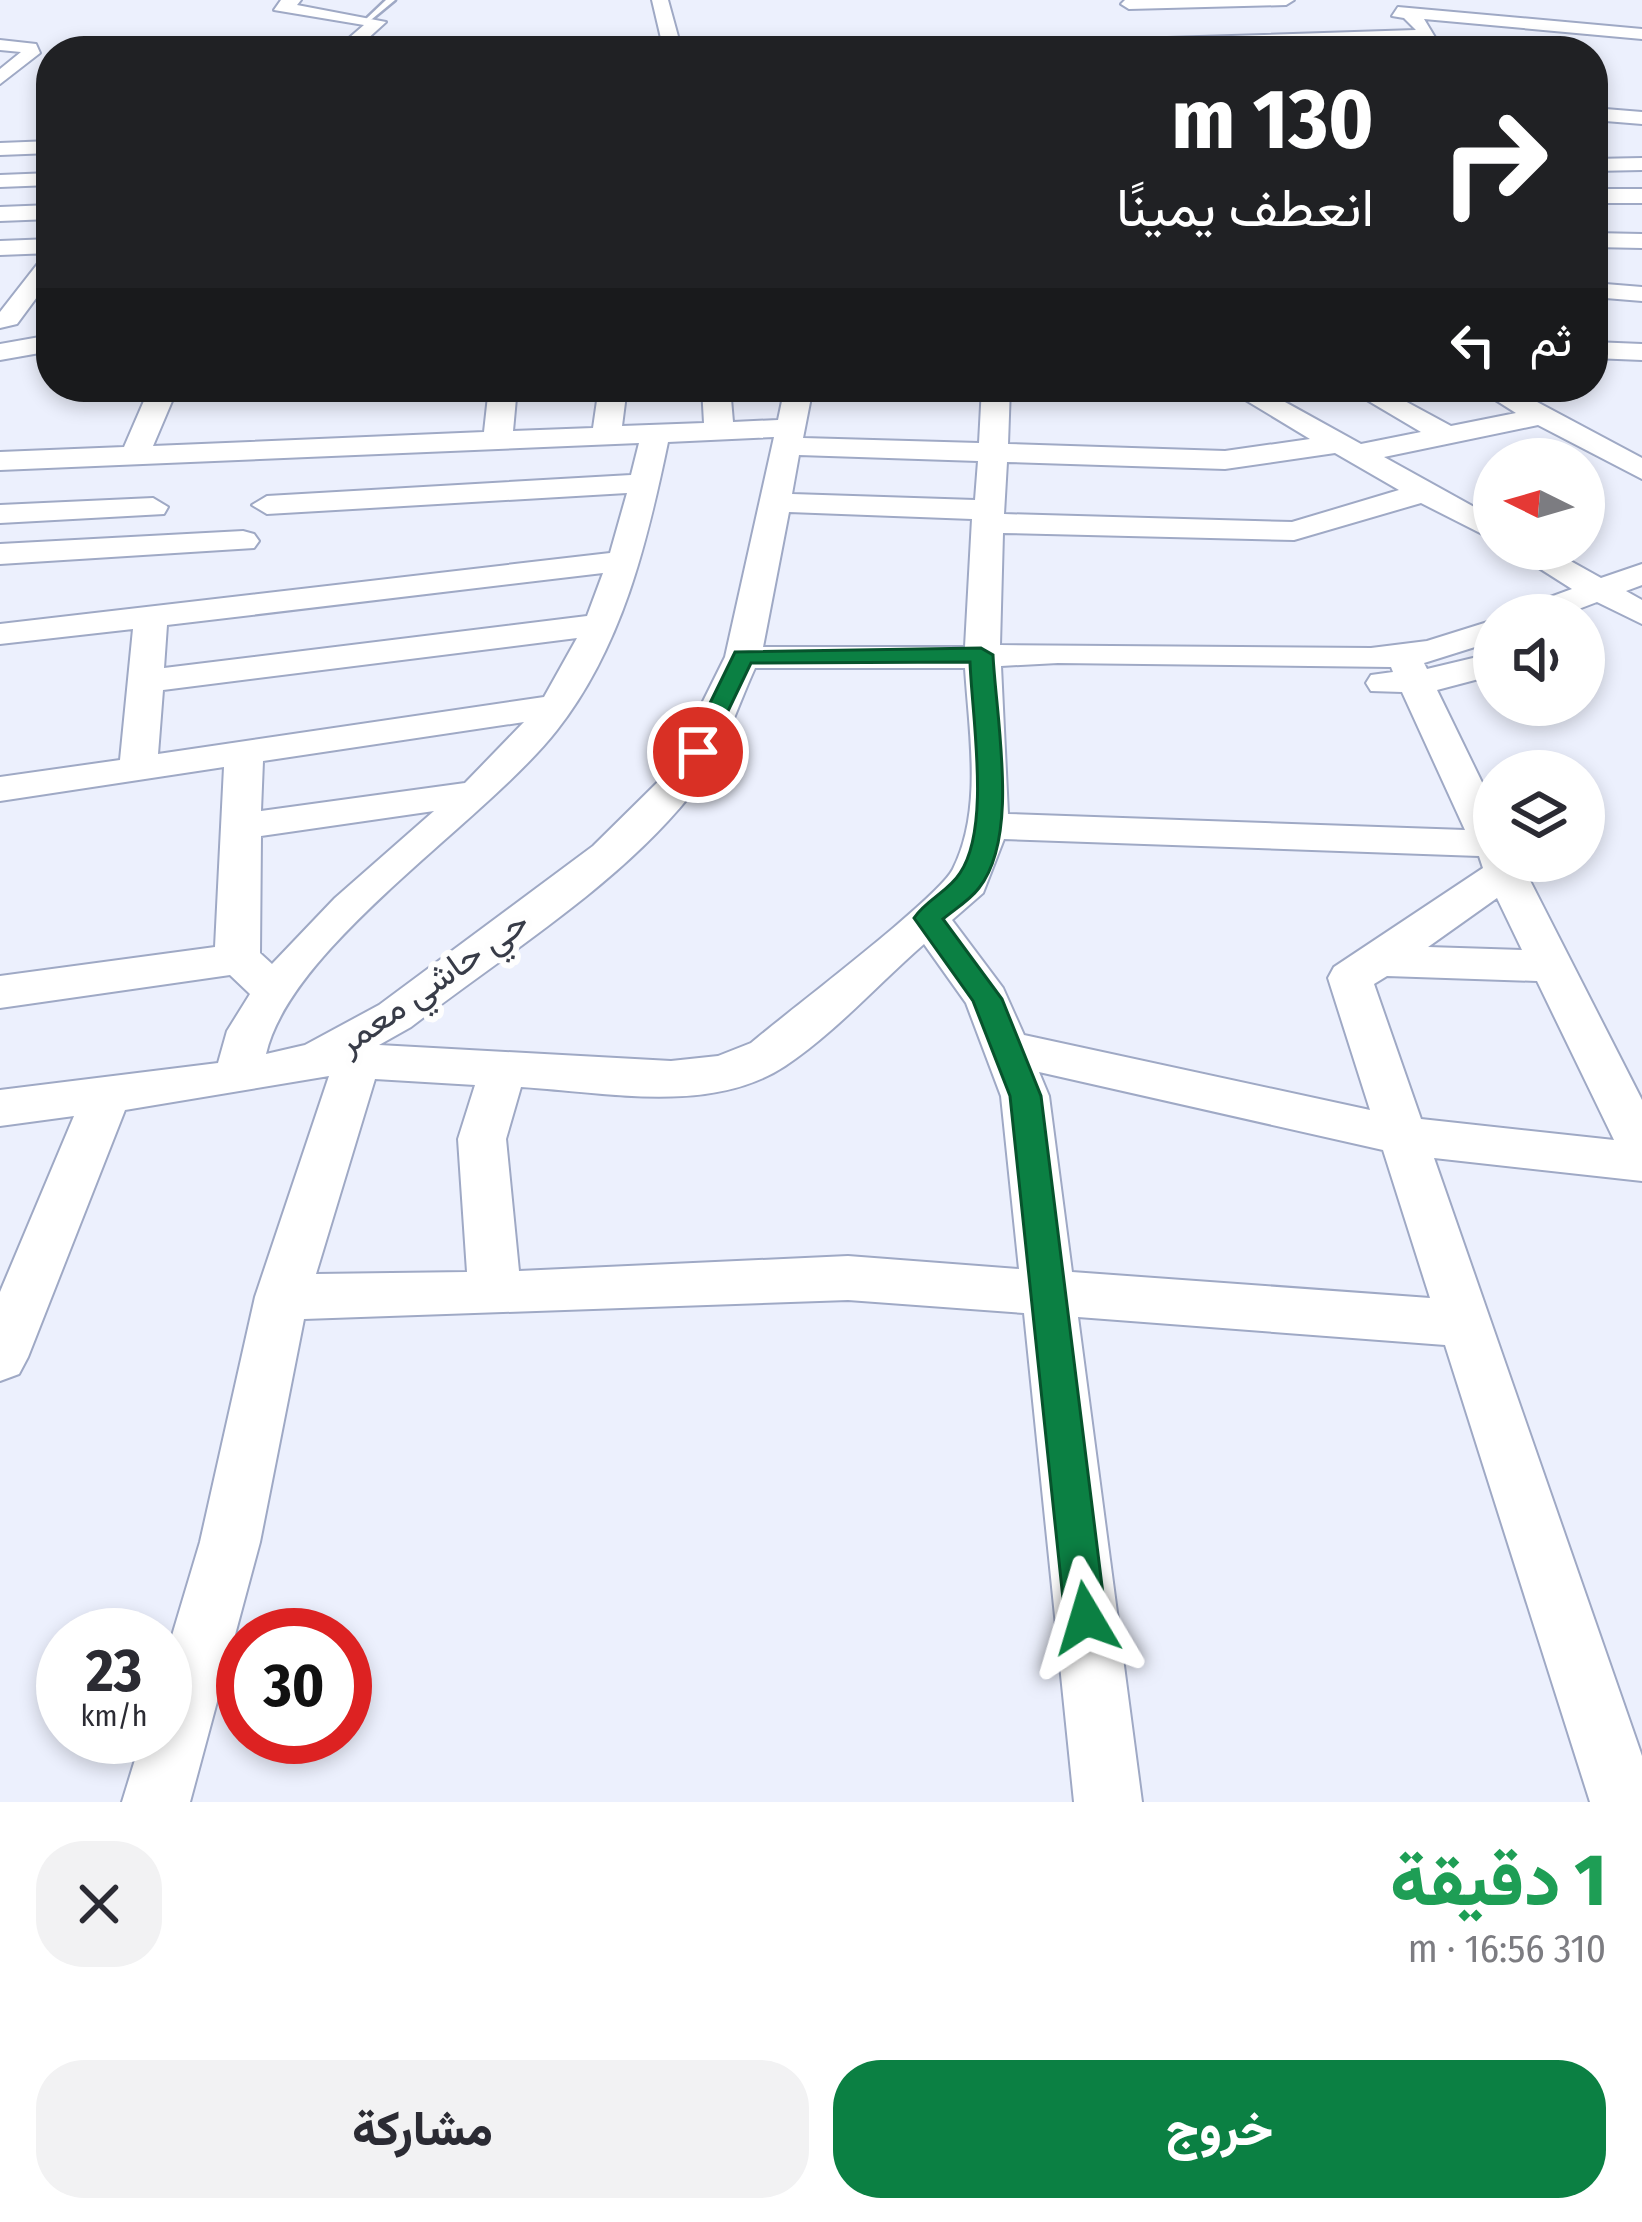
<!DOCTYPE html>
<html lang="ar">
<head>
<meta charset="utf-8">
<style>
  body { margin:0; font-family:"Fira Sans Condensed",Vazirmatn,sans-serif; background:#f2f2f3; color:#2b2b33; direction:rtl; height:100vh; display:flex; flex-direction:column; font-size:45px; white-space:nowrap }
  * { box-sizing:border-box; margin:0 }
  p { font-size:39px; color:#7c7c81 }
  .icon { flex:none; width:66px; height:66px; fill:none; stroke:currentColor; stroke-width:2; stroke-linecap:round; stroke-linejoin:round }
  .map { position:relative; height:1802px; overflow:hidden; direction:ltr }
  .sheet { display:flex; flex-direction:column; background:#fff; flex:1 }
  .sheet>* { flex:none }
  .banner { position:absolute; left:36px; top:36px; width:1572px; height:366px; border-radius:48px; box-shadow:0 6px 18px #0003; direction:rtl; background:#202124; color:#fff; overflow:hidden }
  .needle { width:78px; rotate:275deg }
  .tools { position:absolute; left:1473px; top:438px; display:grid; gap:24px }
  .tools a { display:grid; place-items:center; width:132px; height:132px; border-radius:50%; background:#fff; box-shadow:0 6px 18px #0003; font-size:60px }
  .speed { position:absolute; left:36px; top:1608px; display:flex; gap:24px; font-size:60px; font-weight:700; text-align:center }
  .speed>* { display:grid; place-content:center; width:156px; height:156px; border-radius:50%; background:#fff; box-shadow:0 6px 18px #0003; line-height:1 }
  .speed small { font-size:30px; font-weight:400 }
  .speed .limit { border:18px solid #d22; background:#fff; color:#111 }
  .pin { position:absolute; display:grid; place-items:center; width:102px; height:102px; color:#fff; margin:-51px; border:6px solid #fff; border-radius:50%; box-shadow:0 3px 12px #0007 }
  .me { position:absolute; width:132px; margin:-66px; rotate:353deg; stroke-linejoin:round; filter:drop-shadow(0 0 9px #0008) }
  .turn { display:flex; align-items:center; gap:42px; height:252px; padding:0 36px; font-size:54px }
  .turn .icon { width:156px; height:156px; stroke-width:2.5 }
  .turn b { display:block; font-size:84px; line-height:102px }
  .then { display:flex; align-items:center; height:114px; padding:0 36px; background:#0003; gap:24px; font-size:45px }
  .round { display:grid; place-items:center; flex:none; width:126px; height:126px; border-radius:48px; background:#f2f2f3 }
  .overview { display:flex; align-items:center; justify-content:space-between; height:204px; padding:0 36px }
  h1 { font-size:72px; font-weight:800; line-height:90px; color:#1e9e55 }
  .button { display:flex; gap:24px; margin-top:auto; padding:24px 36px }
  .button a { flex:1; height:138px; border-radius:48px; background:#0b8043; color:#fff; font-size:48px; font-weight:800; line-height:138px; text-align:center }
  .button a+a { background:#f2f2f3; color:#2b2b33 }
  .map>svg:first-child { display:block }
</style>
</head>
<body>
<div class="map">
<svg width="1642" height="1802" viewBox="0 0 1642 1802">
  <rect width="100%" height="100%" fill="#ecf0fd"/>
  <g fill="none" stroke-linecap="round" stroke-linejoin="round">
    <defs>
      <path id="service" d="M386,0h9l-23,19h-6z"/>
      <path id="minor" d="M281,0h20l-4,5 89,17 -32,29h-20l30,-26 -90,-15z
        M652,0h16l14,51h-18z
        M1125,0h169l-8,5 -157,4 -8,-5z
        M1398,7l244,22v10l-218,-20 12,20 -269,9 -9,-5 9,-5 249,-8 -12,-12 -12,-2z
        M0,40l36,4 4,9 -40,31v-15l21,-17 -21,-2z
        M1593,108l49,4v12l-49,-4z
        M51,141v12l-51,2v-12z
        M1642,158v12l-49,1v-12z
        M51,173v12l-51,2v-12z
        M1593,189h49v14h-49z
        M51,205v14l-51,2v-14z
        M1593,233l49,1v14l-49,-1z
        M51,239v14l-51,2v-14z
        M51,255v23l-34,46 -17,4v-16l43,-55z
        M1593,283l49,4v14l-49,-4z
        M51,335v16l-51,9v-16z
        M1593,342l49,2v16l-49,-2z
        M150,387h28l-25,59 331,-14 5,-45h28l-4,44 80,-3 6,-41h28l-5,39 82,-3 -2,-36h28l3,35 45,-2 7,-33h28l-10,51 176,5 3,-56h28l-2,57 217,7 85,-12 -86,-52h34l103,57 60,-12 -76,-45h34l72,39 65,-13 -41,-26h34l133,71v21l-104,-54 -154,32 110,61v22l-73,-37 -127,37 -291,-7 -3,112 371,3 56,-7 67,-21v21l-70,22 3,6 67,-16v22l-57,15 57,117v54h26l122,239v81l-208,-23 208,598v46h-52l-145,-457 -367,-28 64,485h-68l-50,-489 -176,-13 -544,19 -44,223 -70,260h-68l20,-65h23v-78l35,-117 55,-245 74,-221 -204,34 -97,247 -9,17 -19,7v-89l74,-176 -74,10v-36l218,-27 9,-32 23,-37 -20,-19 -230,33v-32l215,-29 9,-180 -224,34v-24l120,-17 13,-131 -133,15v-20l610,-71 17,-60 -360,21 -15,-9 15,-9 364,-21 8,-32 -639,27v-18l124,-5zM774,437l-49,220 -57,115 -75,74 -214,159 -74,40 -39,9c25,-109 219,-232 291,-324 65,-83 90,-187 111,-288zM1335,453l64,37 -107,32 -288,-8 3,-52 218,7zM799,455l179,6 -3,39 -183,-6zM789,512l183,7 -7,128h-202zM603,573l-16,43 -423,52 3,-43zM577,638l-33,59 -386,57 5,-64zM1058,663l333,4 2,5 -22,3 -5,8 5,8 31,1 63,138 -457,-16 -7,-148zM755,668h210c4,65 18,141 -12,201 -14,29 -167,144 -202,174l-33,13 -47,5 -292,-16 32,-18c97,-75 214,-145 288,-243 25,-33 39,-79 56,-116zM524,722l-59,61 -204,28 2,-50zM434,811l-99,87 -63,66 -12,-11 1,-117zM1004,839l475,17 4,12 -149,99 -6,11 42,132 -346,-75 -21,-47 -51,-68 31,-27zM1497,898l25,52 -94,-3zM924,944l42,59 35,93 18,173 -171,-13 -329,15 -13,-132 15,-52c83,5 190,28 264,-21 50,-33 94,-83 139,-122zM1387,976l150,5 77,159 -193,-21 -47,-135zM1039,1072l344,78 47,148 -358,-26 -23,-176zM375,1079l100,6 -17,54 9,133 -151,2z
        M153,498l15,9 -4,7 -164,9v-18z
        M243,531l11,3 5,7 -5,7 -254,16v-20z
        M1509,549h40l52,29 41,-14v21l-16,6 16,9v24l-45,-22 -34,13h-48l5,-7 52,-19z"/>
    </defs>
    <use href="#service" stroke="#9fa9c5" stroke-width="5"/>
    <use href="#minor" stroke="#9fa9c5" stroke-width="4"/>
    <use href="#service" fill="#fff" fill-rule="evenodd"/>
    <use href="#minor" fill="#fff" fill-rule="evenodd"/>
  </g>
  <path fill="#0b8043" stroke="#07532c" stroke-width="3" d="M981,648l12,7c3,64 27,181 -14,233 -9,12 -24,21 -36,31l59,80 39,97 65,522 -6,14 -14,5 -15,-5 -6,-14 -55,-522 -37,-95 -59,-83c12,-18 35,-27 46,-45 31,-46 12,-155 10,-211l-219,1 -45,94 -20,-5 49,-100z"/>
  <g text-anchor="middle" stroke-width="12" stroke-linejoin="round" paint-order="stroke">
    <g font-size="36" fill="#383c48" stroke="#fefefe">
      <text transform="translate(432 981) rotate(-35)" y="13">حي حاشي معمر</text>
    </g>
  </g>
</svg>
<div class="tools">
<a><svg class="needle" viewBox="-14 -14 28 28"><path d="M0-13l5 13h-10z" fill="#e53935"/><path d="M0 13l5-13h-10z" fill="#7c7c81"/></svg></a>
<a><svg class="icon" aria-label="sound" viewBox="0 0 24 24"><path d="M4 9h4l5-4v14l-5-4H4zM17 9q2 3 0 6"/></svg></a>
<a><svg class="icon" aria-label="layers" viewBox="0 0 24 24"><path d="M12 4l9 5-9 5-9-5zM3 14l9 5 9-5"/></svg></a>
</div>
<div class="speed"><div>23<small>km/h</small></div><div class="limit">30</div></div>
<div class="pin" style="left:698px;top:752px;background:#d93025"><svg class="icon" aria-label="arrive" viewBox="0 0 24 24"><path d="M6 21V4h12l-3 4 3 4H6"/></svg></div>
<svg class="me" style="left:1086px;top:1618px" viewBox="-20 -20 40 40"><path d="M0-17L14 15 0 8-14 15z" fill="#0b8043" stroke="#fff" stroke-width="4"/></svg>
<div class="banner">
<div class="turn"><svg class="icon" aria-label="right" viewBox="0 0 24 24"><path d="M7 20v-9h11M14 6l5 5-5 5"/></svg><div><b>130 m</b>انعطف يمينًا</div></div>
<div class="then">ثم<svg class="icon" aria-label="left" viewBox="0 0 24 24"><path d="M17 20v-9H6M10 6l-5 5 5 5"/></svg></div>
</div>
</div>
<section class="sheet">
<div class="overview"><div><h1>1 دقيقة</h1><p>310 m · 16:56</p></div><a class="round"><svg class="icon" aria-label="close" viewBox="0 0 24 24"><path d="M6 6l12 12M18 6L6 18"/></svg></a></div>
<div class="button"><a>خروج</a><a>مشاركة</a></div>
</section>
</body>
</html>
